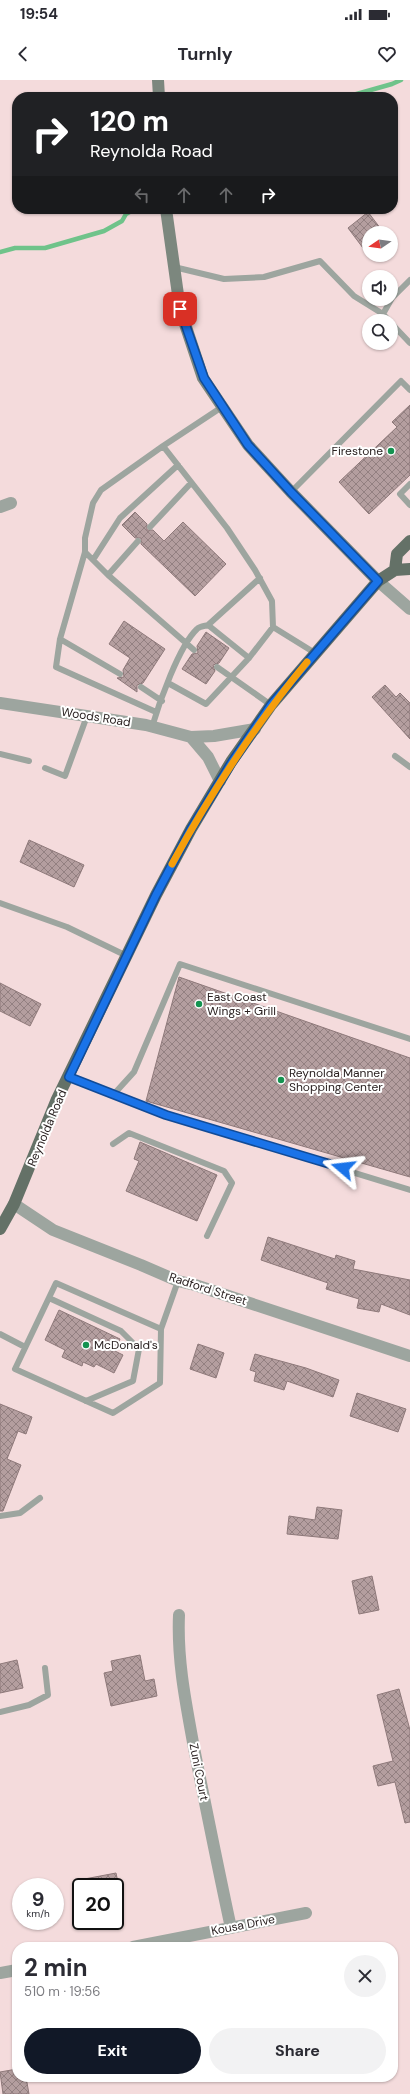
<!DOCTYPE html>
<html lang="en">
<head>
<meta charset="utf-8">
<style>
  body { margin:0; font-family:"DM Sans",sans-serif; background:#f2f2f3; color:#2b2b33; height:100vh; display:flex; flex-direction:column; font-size:15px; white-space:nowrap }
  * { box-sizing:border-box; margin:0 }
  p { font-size:13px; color:#7c7c81 }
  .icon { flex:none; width:22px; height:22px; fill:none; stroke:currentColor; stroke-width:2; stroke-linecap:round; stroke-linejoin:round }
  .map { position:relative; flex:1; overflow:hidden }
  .details { position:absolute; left:12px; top:1862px; width:386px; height:140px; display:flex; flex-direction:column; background:#fff; border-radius:16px; box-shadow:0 1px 3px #0004 }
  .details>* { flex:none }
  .top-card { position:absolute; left:12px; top:12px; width:386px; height:122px; border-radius:16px; box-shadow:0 1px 3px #0004; background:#202124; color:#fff; overflow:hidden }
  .needle { width:26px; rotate:257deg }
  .buttons { position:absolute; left:362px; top:146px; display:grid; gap:8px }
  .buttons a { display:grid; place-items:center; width:36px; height:36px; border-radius:50%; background:#fff; box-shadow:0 1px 3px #0004; font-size:20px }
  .speed { position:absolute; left:12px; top:1798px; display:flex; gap:8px; font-size:20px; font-weight:700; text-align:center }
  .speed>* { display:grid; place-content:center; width:52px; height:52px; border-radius:50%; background:#fff; box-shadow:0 1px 3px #0004; line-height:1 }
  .speed small { font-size:10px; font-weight:400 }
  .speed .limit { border:2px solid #111; border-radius:6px; background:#fff; color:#111 }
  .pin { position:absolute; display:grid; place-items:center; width:34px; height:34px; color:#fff; margin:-17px; border-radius:8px; box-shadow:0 2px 6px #0006 }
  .me { position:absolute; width:44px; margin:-22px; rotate:287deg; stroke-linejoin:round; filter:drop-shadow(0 0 3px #0008) }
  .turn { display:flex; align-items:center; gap:14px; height:84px; padding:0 12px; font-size:18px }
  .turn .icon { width:52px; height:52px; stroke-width:2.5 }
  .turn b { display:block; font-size:28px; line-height:34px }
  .lanes { display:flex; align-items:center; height:38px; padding:0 12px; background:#0003; justify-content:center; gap:20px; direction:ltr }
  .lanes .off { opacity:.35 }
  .round { display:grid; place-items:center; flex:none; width:42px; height:42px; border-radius:21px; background:#f2f2f3 }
  .overview { display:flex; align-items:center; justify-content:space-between; height:68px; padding:0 12px }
  h1 { font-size:24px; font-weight:700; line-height:30px }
  .cta { display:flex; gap:8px; margin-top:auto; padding:8px 12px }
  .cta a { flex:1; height:46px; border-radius:24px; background:#111827; color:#fff; font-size:16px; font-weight:700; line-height:46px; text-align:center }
  .cta a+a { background:#f2f2f3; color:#2b2b33 }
  .status { display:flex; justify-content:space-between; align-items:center; height:28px; padding:0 20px; background:#fff; direction:ltr }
  .status svg { height:11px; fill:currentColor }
  header { display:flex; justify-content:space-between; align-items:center; height:52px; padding:0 12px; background:#fff; font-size:18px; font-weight:700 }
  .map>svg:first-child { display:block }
</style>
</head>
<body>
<div class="status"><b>19:54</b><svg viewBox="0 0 49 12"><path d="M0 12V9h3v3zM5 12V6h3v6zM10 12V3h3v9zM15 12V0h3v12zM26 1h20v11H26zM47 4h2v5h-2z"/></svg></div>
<header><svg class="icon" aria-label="back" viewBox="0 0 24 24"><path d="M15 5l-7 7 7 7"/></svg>Turnly<svg class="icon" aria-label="heart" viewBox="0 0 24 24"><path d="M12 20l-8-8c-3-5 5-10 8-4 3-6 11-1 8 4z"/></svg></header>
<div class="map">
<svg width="410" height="2014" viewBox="0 0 410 2014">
  <defs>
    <pattern id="building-cross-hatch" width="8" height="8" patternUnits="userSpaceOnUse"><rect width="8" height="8" fill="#b49e9f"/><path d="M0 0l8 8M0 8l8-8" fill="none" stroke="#938081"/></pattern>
  </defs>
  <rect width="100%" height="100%" fill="#f4dbdc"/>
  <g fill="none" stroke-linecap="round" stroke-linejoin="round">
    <path stroke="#6fc38a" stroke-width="4.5" d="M346,17l46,-13 9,-4
      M0,172l15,-4h30l59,-17 18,-10 4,-7 9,-5"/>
  </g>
  <path fill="url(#building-cross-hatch)" stroke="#8e797a" d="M368,132l16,21h-15v23l-21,-28z
    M410,325v70l-41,39 -30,-32 58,-55 -5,-5z
    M135,432l12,12v6h6l11,11 19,-19 43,42 -31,32 -54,-52v-6h-6l-13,-13z
    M124,541l41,28 -22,34 -6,2v7l-20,-14 7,-1 -1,-7 7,-12 -21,-14z
    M206,552l23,16 -10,15 -6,2 2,6 -9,13 -24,-15 10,-15 6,-1 -1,-7z
    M385,605l11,12 4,-4 10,10v36l-38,-42z
    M29,760l55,25 -10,22 -54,-25z
    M179,897l231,81v119l-264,-76z
    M0,903l41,21 -11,22 -30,-15z
    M140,1062l77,33 -20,46 -71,-30 13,-30 -5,-2z
    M268,1157l67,22 1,-4 19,6 -2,8 57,11v35l-29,-11 -2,8 -22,-4 2,-9 -33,-10 2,-6 -67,-23z
    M59,1230l61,29 -5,12 8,4 -9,18 -18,-9 -2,3 -11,-5 -1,4 -20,-9 3,-7 -20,-10z
    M198,1264l26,9 -8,25 -26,-9z
    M255,1274l51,14 33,12 -6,17 -46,-16 -3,9 -30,-9 2,-9 -6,-2z
    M357,1313l49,16 -8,23 -48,-16z
    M0,1324l32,13 -6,17 -8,-3 -11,28 14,6 -18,46h-3z
    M317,1427l25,3 -4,29 -51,-5 2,-18 26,4z
    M372,1496l7,34 -20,4 -7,-33z
    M140,1575l5,26 9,-2 3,17 -46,10 -7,-33 9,-2 -2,-10z
    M17,1580l6,28 -23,5v-29z
    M399,1609l11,41v92l-5,1 -10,-41 -17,4 -5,-20 20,-5 -16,-66z
    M116,1793l3,14h-44l-1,-6z
    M17,1989v8h9l3,17h-26l-3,-22z"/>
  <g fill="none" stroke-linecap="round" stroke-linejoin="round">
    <path stroke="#9da59f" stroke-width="6" d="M174,187l50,12 40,-2 56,-16 34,35 29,18 6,7
      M383,234l9,-16 18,-18
      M391,243l19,20
      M222,327l-59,39 64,82 28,42 17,31 1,26
      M410,404l-10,10 10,11
      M291,412l110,-111 9,9
      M150,447l41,-44
      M85,472l23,23 86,75
      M93,480l27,-42 58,-53
      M108,495l30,-34
      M60,559l60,35
      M249,578l-41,-33 52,-47
      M217,587l54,38
      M168,603l38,21 43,-46 24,-31 42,26
      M141,607l21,14
      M156,632l-100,-45 4,-28 25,-87v-14l8,-35 8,-13 62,-44
      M152,647c7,-24 27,-81 45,-98 3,-3 8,-3 11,-4
      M0,674l29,7
      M395,676l15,11
      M45,688l20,8 22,-60
      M0,823l67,24 60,29
      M69,997l97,38 244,75
      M114,1014l20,-22 46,-108 230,75
      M113,1064l16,-11 95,38 8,12 -25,53
      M56,1203l105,46 -1,54 -47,30 -98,-44z
      M49,1218l72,33 18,18 -6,32 -47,20
      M161,1249l17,-48
      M0,1254l25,13
      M0,1436l20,-3 20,-15
      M0,1632l29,-7 19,-10 -3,-27"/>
    <path stroke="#9da59f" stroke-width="12" d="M0,427l11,-4
      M0,623l146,22 45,12 23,-1 41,-7
      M191,657l17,20 12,24
      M14,1124l39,26 88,35 37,16 17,4 215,71
      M179,1535c-2,46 7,89 15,133 12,60 24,120 37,180
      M133,1867l173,-34
      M0,1893l17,-3"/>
    <path stroke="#9da59f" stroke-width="12" d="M378,501l32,28"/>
    <path stroke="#7c877e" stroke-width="12" d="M158,0l1,17
      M166,129l14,100 23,69 45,67 43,47 87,89"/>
    <path stroke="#647167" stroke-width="12" d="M395,490l2,-16 13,-13
      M0,1149l14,-25 43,-105 99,-204 35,-66 40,-67 40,-57 107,-124 17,-11 15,-1"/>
  </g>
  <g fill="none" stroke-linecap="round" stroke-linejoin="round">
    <defs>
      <path id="route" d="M180,229l24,69 44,67 43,47 87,89 -107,124 -39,57 -41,67 -35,66 -87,182 97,38 177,53"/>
    </defs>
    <use href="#route" stroke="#114b97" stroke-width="10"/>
    <use href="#route" stroke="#1a73e8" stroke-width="7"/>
    <path stroke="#f59e0b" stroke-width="7" d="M172,784c40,-73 82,-138 135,-202"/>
  </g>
  <g fill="#149350" stroke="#fff" stroke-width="1.5">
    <circle cx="391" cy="371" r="4"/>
    <circle cx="199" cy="924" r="4"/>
    <circle cx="281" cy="1000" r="4"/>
    <circle cx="86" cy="1265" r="4"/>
  </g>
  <g text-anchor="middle" stroke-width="4" stroke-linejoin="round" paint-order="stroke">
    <g font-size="12" fill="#2a2121" stroke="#fff" text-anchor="start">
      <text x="383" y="375" text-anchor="end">Firestone</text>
      <text x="207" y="921">East Coast<tspan x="207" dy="14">Wings + Grill</tspan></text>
      <text x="289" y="997">Reynolda Manner<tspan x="289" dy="14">Shopping Center</tspan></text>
      <text x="94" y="1269">McDonald's</text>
    </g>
    <g font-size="12" fill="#2a2121" stroke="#fff">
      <text transform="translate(96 637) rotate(9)" y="4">Woods Road</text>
      <text transform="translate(47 1048) rotate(-67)" y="4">Reynolda Road</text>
      <text transform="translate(208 1209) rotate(18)" y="4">Radford Street</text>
      <text transform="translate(199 1692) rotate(79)" y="4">Zuni Court</text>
      <text transform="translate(243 1845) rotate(-11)" y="4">Kousa Drive</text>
    </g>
  </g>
</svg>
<div class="buttons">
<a><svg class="needle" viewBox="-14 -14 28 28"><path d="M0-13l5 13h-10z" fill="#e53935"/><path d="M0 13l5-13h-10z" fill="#7c7c81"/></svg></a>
<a><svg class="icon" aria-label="sound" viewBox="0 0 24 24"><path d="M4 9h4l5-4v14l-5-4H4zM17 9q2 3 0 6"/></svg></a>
<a><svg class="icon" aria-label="search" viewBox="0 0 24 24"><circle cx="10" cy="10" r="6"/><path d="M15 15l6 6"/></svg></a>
</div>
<div class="speed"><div>9<small>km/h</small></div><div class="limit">20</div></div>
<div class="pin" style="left:180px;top:229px;background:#d93025"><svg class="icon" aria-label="arrive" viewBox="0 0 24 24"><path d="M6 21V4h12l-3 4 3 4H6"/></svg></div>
<svg class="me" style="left:343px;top:1088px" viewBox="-20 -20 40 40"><path d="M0-17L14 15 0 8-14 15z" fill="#1a73e8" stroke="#fff" stroke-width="4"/></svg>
<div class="top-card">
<div class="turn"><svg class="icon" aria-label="right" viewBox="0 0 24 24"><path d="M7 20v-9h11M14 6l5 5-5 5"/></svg><div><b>120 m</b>Reynolda Road</div></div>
<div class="lanes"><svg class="icon off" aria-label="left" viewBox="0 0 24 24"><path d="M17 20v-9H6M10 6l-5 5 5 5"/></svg><svg class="icon off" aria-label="ahead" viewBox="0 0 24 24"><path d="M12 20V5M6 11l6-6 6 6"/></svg><svg class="icon off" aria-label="ahead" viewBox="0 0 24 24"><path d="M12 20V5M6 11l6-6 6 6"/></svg><svg class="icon" aria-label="right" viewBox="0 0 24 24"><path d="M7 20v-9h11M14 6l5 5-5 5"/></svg></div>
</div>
<section class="details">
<div class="overview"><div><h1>2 min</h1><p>510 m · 19:56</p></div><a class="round"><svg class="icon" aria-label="close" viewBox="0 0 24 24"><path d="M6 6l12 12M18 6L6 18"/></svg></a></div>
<div class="cta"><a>Exit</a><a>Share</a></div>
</section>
</div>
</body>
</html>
